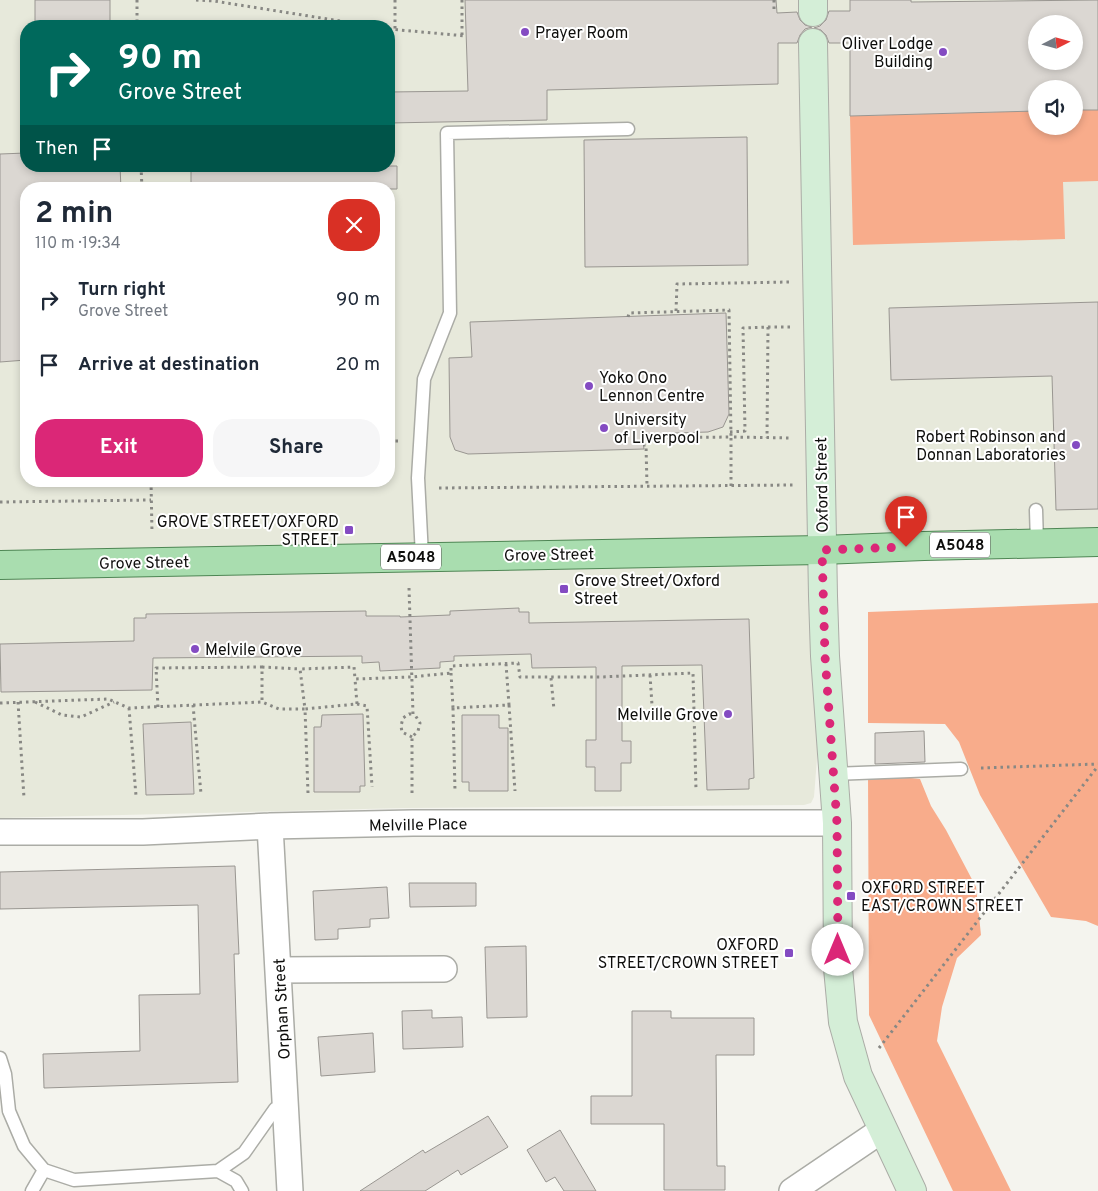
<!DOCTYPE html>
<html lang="en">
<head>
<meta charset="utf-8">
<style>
  body { margin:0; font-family:Overpass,sans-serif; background:#f6f6f7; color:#1f2937; height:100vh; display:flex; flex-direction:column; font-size:19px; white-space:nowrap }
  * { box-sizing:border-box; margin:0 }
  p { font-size:16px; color:#747a83 }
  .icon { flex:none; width:28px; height:28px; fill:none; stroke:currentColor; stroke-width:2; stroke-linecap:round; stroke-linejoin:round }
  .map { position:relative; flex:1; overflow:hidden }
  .sheet { position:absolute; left:20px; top:182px; width:375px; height:305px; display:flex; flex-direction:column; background:#fff; border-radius:20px; box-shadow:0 2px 8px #0003 }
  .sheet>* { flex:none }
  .guide { position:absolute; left:20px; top:20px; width:375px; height:152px; border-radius:20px; box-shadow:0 2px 8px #0003; background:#00695c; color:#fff; overflow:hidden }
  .needle { width:32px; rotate:84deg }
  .fabs { position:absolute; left:1028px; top:15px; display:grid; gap:10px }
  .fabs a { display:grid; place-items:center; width:55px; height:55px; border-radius:50%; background:#fff; box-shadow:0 2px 8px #0003; font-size:25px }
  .pin { position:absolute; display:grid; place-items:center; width:42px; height:42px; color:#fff; margin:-51px -21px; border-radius:50% 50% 50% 0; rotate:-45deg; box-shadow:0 0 5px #0007 }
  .pin .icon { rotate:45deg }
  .me { position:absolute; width:55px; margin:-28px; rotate:0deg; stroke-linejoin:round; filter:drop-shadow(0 0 4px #0008) }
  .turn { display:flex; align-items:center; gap:18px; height:105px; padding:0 15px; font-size:22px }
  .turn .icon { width:65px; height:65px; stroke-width:2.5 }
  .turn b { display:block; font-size:35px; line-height:42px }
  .then { display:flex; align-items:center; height:48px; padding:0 15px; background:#0003; gap:10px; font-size:19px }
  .round { display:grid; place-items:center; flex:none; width:52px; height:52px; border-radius:20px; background:#f6f6f7 }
  .summary { display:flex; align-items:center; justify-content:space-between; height:85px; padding:0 15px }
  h1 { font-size:30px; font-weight:700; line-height:38px }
  .action { display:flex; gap:10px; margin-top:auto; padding:10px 15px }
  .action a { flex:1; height:58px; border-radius:20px; background:#db2777; color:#fff; font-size:20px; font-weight:700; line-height:58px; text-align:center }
  .action a+a { background:#f6f6f7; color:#1f2937 }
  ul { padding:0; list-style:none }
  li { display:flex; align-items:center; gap:15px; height:65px; padding:0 15px }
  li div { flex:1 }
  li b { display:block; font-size:19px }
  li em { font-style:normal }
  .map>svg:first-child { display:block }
</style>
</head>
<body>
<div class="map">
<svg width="1098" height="1191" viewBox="0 0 1098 1191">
  <rect width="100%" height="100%" fill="#f4f4ee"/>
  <path fill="#e7e9db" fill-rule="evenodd" d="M0,0h1098v542l-276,8 3,106 -11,141 -3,6 -7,2 -400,3 -404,10zM1036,24h38v37h-38zM26,26h363v140h-363zM1036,89h38v37h-38zM26,189h363v292h-363z"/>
  <path fill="#f8ac8b" d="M1074,110h24v71l-35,1 2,57 -212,6 -3,-129 186,-5v15h38z
    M1098,603v323l-12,-5 -35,-4 -71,-122 -21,-53 -14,-18 -77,-1v-111z
    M868,775l34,2 18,2 11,27 15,24 30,57 5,48 -24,23 -15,49 -5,34 74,150h-58l-84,-176z"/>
  <path fill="#dbd7d2" stroke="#999691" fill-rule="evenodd" d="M35,0h75v26h-75z
    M465,0h311l1,13 20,-1 3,8 5,5 7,2 -7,2 -5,6 -3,8h-19v41l-231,6v30l-158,3v-31l79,-1z
    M850,0h61v2l187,-2v110h-24v-21h-38v22l-186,5v-73h-21l-3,-8 -5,-5 -7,-2 6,-2 6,-6 3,-9h21zM1036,24h38v37h-38z
    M747,137l1,128 -163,2 -1,-127z
    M26,153v13h94l1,23h-95v171l-26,2v-208z
    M191,166h206v23h-206z
    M1098,302v207l-42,1 -4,-134 -161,4 -2,-72z
    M726,313l3,101 -6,13 -15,5 -66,2 2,15 -176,5 -13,-4 -5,-13 -1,-79 23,-1 -2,-35z
    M519,608v4h10v11l220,-4 5,159 -5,1v10l-42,1 -5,-125 -80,1v75h9v22h-10v28h-26v-24h-9v-27h10v-73l-64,1 -1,-14 -77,2v5l-14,1v6l-60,3 -1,-9 -17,1v-7l-209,2 -1,32 -151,2 -1,-48 134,-3v-23h12v-4l220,-3v5h34v1l50,-2v-4z
    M363,714l2,72h-5v6h-46v-65h7l1,-12z
    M462,715h37v13h9v63h-39v-9h-7z
    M191,722l3,72 -48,1 -3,-71z
    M924,731l1,31 -50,2v-31z
    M235,866l4,88h-5l4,128 -194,6 -1,-34 97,-3 -1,-56 61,-1 -2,-89 -198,4v-37z
    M409,883h67v23l-66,1z
    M387,887l2,31 -19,1v8l-32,2v10l-23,1 -2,-49z
    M526,946l1,71 -40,1 -2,-71z
    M432,1010v8l30,-1 1,30 -60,2 -1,-38z
    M632,1011h39v7h83v37h-38l1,111h8v24h-61v-66h-73v-28h41z
    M373,1033l2,39 -54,4 -3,-39z
    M488,1116l20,31 -47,28 -3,-5 -33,21h-65l63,-41 2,3z
    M560,1130l36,61h-32l-9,-14 -9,5 -19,-32z"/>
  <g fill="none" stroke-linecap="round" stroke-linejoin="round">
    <defs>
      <path id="lane" d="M1036,510l1,33
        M422,556l-4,-78 6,-99 26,-66 -3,-180 181,-4
        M833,774l128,-5
        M0,1058l5,16 4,37 15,35 20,24 30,10 144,-9 26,-18 31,-44 11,-2
        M218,1171l18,10 6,10
        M32,1191l12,-21"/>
      <path id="street" d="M270,826l20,365
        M0,832h143l127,-6 143,-3h424
        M279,970l165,-1
        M792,1191l90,-61"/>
      <path id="secondary" d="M813,0v12
        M813,43l10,553 2,60 12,167 1,145 5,54 15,54 54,115"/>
      <path id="primary" d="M0,565l822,-15 102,-4 174,-4"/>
    </defs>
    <use href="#lane" stroke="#abaca6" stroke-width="15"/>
    <use href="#street" stroke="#abaca6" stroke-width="28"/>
    <use href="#secondary" stroke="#abaca6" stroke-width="30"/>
    <use href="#primary" stroke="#4e8654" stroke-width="30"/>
    <path stroke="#888884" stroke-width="3" stroke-dasharray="2.5 4" stroke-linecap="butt" d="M137,0v26
      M196,0l18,1 158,25
      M395,0v30
      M462,0v36
      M774,0v10
      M389,29l77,7
      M141,166l1,23
      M676,311l1,-27 112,-2
      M628,317l1,-4 100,-3 2,127 -88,1
      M768,327h22
      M730,432l15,-1 -2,-103 25,-1 -1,111
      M389,441h12
      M643,445h3l1,41
      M151,481l1,52
      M731,486v-49l61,1
      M439,488l354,-3
      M0,502l151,-2
      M409,588l4,126 2,1 5,8 -2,8 -6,6v58
      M262,667l38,2
      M451,673l2,35 56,-3 -3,-41
      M650,675l2,30
      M551,678l3,32
      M18,702l6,96
      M35,702l27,13 19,2 33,-15
      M0,703l108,-4 21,9 133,-6 17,7h26l-5,-40 54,-2 1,12 56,-2 40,-4v-7l67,-3 2,14h81l92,-4 3,117
      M357,704l10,2 5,81
      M193,705l8,89
      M509,705l6,86
      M158,707l-2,-39 106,-1v35
      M129,708l7,88
      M453,708l2,83
      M412,737l-10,-5 -1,-6 2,-8 6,-4h4
      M981,768l117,-4
      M308,793l-3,-84 52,-5 -2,-25
      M879,1048l219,-282"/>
    <use href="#lane" stroke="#fff" stroke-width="12"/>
    <use href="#street" stroke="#fff" stroke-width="25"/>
    <use href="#secondary" stroke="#d4eed7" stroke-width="28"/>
    <use href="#primary" stroke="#a9ddaf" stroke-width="28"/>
  </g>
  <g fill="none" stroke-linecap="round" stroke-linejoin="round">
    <path stroke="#db2777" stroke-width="9" stroke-dasharray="0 16.2" d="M838,950l-1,-127 -12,-167 -3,-106 84,-3"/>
  </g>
  <g fill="#844bc2" stroke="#fff" stroke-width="2">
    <circle cx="525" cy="32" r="5"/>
    <circle cx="943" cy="52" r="5"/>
    <circle cx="589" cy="386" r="5"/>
    <circle cx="604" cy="428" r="5"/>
    <circle cx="1076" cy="445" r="5"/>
    <rect x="344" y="525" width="10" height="10" rx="2.5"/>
    <rect x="559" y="584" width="10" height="10" rx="2.5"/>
    <circle cx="195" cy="649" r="5"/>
    <circle cx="728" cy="714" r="5"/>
    <rect x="846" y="891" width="10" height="10" rx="2.5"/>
    <rect x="784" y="948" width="10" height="10" rx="2.5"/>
  </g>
  <g text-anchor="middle" stroke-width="4" stroke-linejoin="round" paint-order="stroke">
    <g fill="#fff" stroke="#565655" stroke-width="1">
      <rect x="930" y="532.5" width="60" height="25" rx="4"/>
      <rect x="381" y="544.5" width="60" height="25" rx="4"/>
    </g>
    <g font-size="15" font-weight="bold" fill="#0e0e0c">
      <text x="960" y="550">A5048</text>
      <text x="411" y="562">A5048</text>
    </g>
    <g font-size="16" fill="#0e0e0c" stroke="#fff" text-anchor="start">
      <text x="535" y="38">Prayer Room</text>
      <text x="933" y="49" text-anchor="end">Oliver Lodge<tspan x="933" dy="18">Building</tspan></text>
      <text x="599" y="383">Yoko Ono<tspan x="599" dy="18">Lennon Centre</tspan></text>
      <text x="614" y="425">University<tspan x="614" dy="18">of Liverpool</tspan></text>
      <text x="1066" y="442" text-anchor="end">Robert Robinson and<tspan x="1066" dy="18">Donnan Laboratories</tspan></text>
      <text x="339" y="527" text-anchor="end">GROVE STREET/OXFORD<tspan x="339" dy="18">STREET</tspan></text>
      <text x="574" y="586">Grove Street/Oxford<tspan x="574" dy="18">Street</tspan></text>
      <text x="205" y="655">Melvile Grove</text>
      <text x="718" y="720" text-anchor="end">Melville Grove</text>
      <text x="861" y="893">OXFORD STREET<tspan x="861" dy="18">EAST/CROWN STREET</tspan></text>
      <text x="779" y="950" text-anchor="end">OXFORD<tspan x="779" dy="18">STREET/CROWN STREET</tspan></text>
    </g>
    <g font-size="16" fill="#0e0e0c" stroke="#fff">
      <text transform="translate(821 485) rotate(-91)" y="6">Oxford Street</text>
      <text transform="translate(549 554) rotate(-1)" y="6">Grove Street</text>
      <text transform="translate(144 562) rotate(-1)" y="6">Grove Street</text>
      <text transform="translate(418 824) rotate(-1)" y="6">Melville Place</text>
      <text transform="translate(281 1009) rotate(-93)" y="6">Orphan Street</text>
    </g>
  </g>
</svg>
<div class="fabs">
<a><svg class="needle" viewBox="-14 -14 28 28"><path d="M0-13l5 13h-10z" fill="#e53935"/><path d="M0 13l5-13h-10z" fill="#747a83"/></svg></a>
<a><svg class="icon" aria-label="sound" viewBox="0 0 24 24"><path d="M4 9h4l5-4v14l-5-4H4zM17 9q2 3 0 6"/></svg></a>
</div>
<div class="pin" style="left:906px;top:547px;background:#d93025"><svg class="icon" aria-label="arrive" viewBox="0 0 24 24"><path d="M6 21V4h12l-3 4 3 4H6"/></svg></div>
<svg class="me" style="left:838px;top:950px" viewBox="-20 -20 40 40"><circle r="19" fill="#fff"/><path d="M0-13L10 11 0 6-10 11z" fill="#db2777"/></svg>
<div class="guide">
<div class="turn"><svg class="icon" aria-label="right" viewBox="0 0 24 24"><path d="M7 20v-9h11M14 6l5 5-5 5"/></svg><div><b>90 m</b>Grove Street</div></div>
<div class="then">Then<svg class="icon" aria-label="arrive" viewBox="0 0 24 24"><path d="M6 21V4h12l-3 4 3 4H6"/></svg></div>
</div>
<section class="sheet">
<div class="summary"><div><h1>2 min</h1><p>110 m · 19:34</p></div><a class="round" style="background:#d93025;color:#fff"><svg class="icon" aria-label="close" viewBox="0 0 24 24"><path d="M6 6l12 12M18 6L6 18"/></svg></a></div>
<ul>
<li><svg class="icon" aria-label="right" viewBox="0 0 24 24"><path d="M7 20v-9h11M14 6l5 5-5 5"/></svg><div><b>Turn right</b><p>Grove Street</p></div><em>90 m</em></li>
<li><svg class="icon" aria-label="arrive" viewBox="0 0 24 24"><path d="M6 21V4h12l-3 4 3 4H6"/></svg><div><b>Arrive at destination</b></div><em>20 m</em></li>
</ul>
<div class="action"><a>Exit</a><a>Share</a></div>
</section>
</div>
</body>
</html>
